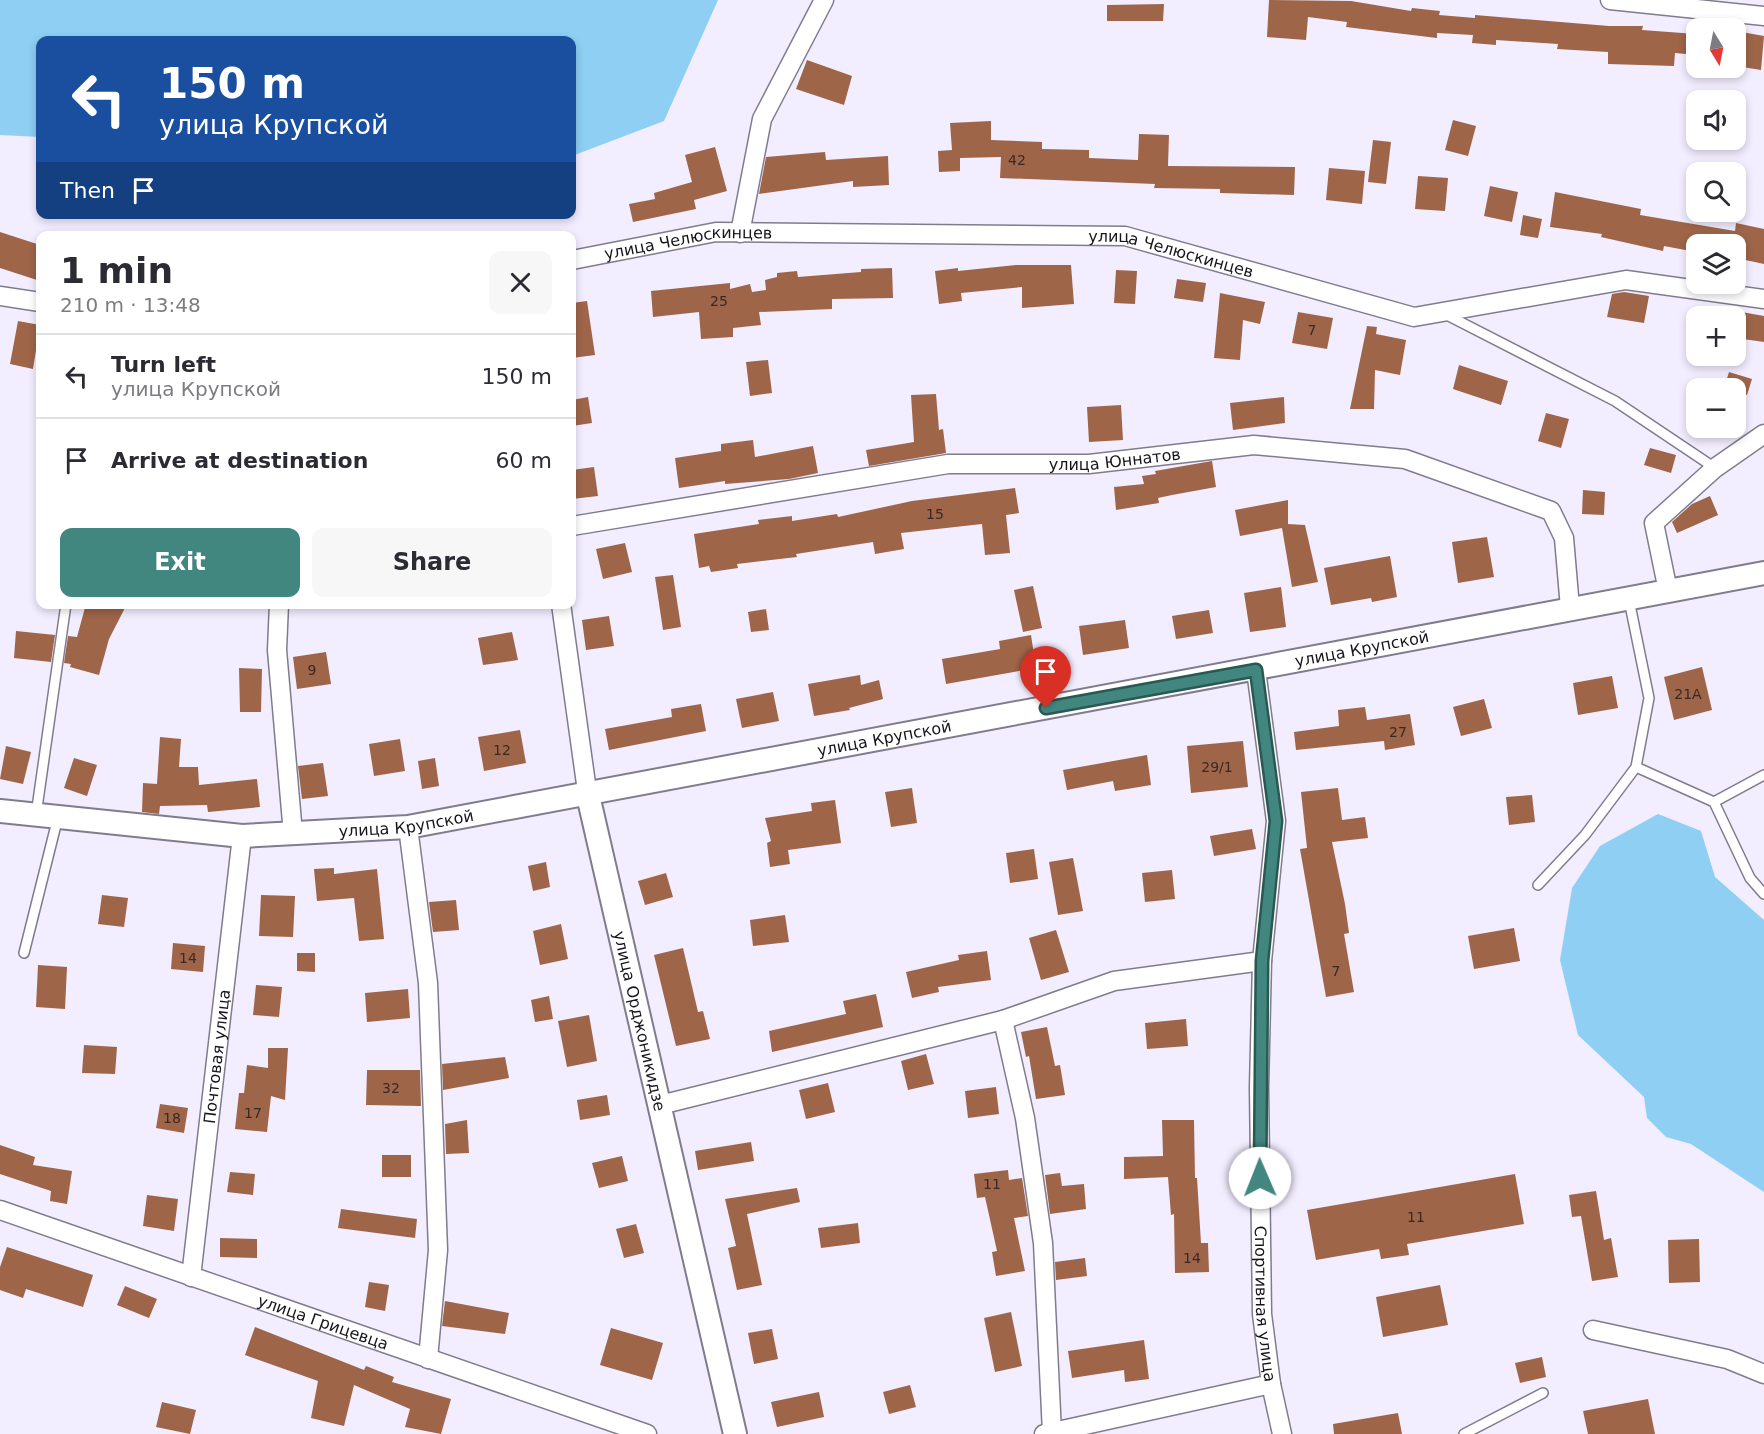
<!DOCTYPE html>
<html lang="en">
<head>
<meta charset="utf-8">
<style>
  body { margin:0; font-family:"DejaVu Sans",sans-serif; background:#f7f7f7; color:#2b2b33; height:100vh; display:flex; flex-direction:column; font-size:22px; white-space:nowrap }
  * { box-sizing:border-box; margin:0 }
  p { font-size:20px; color:#7c7c81 }
  .icon { flex:none; width:33px; height:33px; fill:none; stroke:currentColor; stroke-width:2; stroke-linecap:round; stroke-linejoin:round }
  .map { position:relative; flex:1; overflow:hidden }
  .panel { position:absolute; left:36px; top:231px; width:540px; height:378px; display:flex; flex-direction:column; background:#fff; border-radius:12px; box-shadow:0 3px 9px #0003 }
  .panel>* { flex:none }
  .hud { position:absolute; left:36px; top:36px; width:540px; height:183px; border-radius:12px; box-shadow:0 3px 9px #0003; background:#1a4fa0; color:#fff; overflow:hidden }
  .needle { width:39px; rotate:170deg }
  .tools { position:absolute; left:1686px; top:18px; display:grid; gap:12px }
  .tools a { display:grid; place-items:center; width:60px; height:60px; border-radius:12px; background:#fff; box-shadow:0 3px 9px #0003; font-size:30px }
  .pin { position:absolute; display:grid; place-items:center; width:51px; height:51px; color:#fff; margin:-62px -26px; border-radius:50% 50% 50% 0; rotate:-45deg; box-shadow:0 0 6px #0007 }
  .pin .icon { rotate:45deg }
  .me { position:absolute; width:66px; margin:-33px; rotate:359deg; stroke-linejoin:round; filter:drop-shadow(0 0 4px #0008) }
  .turn { display:flex; align-items:center; gap:21px; height:126px; padding:0 24px; font-size:27px }
  .turn .icon { width:78px; height:78px; stroke-width:2.5 }
  .turn b { display:block; font-size:42px; line-height:51px }
  .then { display:flex; align-items:center; height:57px; padding:0 24px; background:#0003; gap:12px; font-size:22px }
  .round { display:grid; place-items:center; flex:none; width:63px; height:63px; border-radius:12px; background:#f7f7f7 }
  .overview { display:flex; align-items:center; justify-content:space-between; height:102px; padding:0 24px }
  h1 { font-size:36px; font-weight:700; line-height:45px }
  .action { display:flex; gap:12px; margin-top:auto; padding:12px 24px }
  .action a { flex:1; height:69px; border-radius:12px; background:#41877f; color:#fff; font-size:24px; font-weight:700; line-height:69px; text-align:center }
  .action a+a { background:#f7f7f7; color:#2b2b33 }
  ul { padding:0; list-style:none }
  li { display:flex; align-items:center; gap:18px; height:84px; padding:0 24px; border-top:2px solid #e1e1e2 }
  li div { flex:1 }
  li b { display:block; font-size:22px }
  li em { font-style:normal }
  .map>svg:first-child { display:block }
</style>
</head>
<body>
<div class="map">
<svg width="1764" height="1434" viewBox="0 0 1764 1434">
  <rect width="100%" height="100%" fill="#f2edff"/>
  <path fill="#8ecff3" d="M0,0h718l-54,121 -92,35v-116h-532v97l-40,-2z
    M1658,814l43,17 14,46 49,43v272l-73,-48 -25,-7 -19,-19 -3,-21 -66,-62 -18,-75 12,-72 28,-42z"/>
  <path fill="#9e6549" d="M1269,0l82,1 60,10 1,-3 28,3 -1,4 36,3v-3l134,11h34l-1,4 54,4v21l-21,-2 -1,13 -66,-2v-12l-51,-3 1,-5 -62,-4v5l-24,-2 1,-8 -36,-2v5l-91,-11 1,-5 -39,-5 -2,23 -39,-3z
    M1164,4l-1,17h-56v-16z
    M1736,31l28,5 -3,34 -25,-4z
    M807,60l45,16 -8,29 -48,-16z
    M1453,120l23,6 -8,30 -23,-6z
    M991,121v19l51,2v7l47,1v8l49,2 1,-26 30,1 -1,31 127,1 -1,28 -74,-2v-4l-66,-1 1,-4 -155,-6 1,-21 -41,1v13l-21,1 -1,-21 14,-1 -2,-27z
    M1373,140l18,2 -5,42 -18,-2z
    M715,147l12,44 -33,9 2,9 -63,13 -4,-18 26,-5 -1,-6 38,-11 -7,-27z
    M825,152l1,8 62,-4 1,29 -36,2v-6l-94,13 7,-37z
    M1329,168l36,3 -3,33 -36,-4z
    M1418,176l30,2 -3,33 -30,-2z
    M1490,186l28,6 -6,30 -28,-6z
    M1555,192l86,17 -1,6 95,16 1,-8 28,6v35l-28,-6v-14h-40v8l-32,-6 -1,5 -62,-14 1,-3 -52,-7z
    M1523,215l19,4 -4,19 -18,-3z
    M0,232l40,13v36l-40,-13z
    M1016,265h55l3,39 -52,4v-21l-61,6 1,8 -23,3 -4,-33 23,-3v3z
    M892,268l1,30 -61,1v10l-73,3 2,13 -28,3v9l-32,2 -2,-27 -46,5 -2,-26 79,-8v6l20,-5 2,8 14,-2 -1,-10 12,-3v-4l20,-2 1,6 63,-5v-3z
    M1116,270l21,1 -2,33 -21,-1z
    M1177,279l29,4 -3,19 -29,-4z
    M1624,292l25,4 -5,27 -37,-6 5,-23z
    M1220,293l45,9 -5,22 -17,-4 -3,40 -26,-2z
    M587,301l8,54 -23,3v-55z
    M1736,311l28,5v26l-28,-4z
    M1298,312l35,6 -6,31 -35,-6z
    M18,321l22,4 -7,44 -23,-5z
    M1367,326l10,1 -1,7 30,6 -6,35 -25,-5 -1,39h-24z
    M768,360l4,33 -22,3 -4,-34z
    M1459,365l49,16 -7,24 -48,-16z
    M1729,372l23,7 -5,16 -11,-3v-4h-12z
    M936,394l3,36 4,-1 3,24 -77,13 -3,-16 48,-8 -3,-47z
    M588,397l4,26 -20,3v-26z
    M1284,397l1,26 -52,7 -3,-27z
    M1121,405l2,35 -34,2 -2,-35z
    M1546,413l23,6 -8,29 -23,-7z
    M753,440l2,17 58,-11 5,27 -29,6 -64,5v-3l-46,7 -4,-30 46,-7v-7z
    M1650,448l26,7 -5,18 -27,-8z
    M1212,461l4,26 -44,8 -14,3 1,5 -43,7 -2,-23 30,-3 -2,-8 14,-2 -1,-3z
    M594,467l4,29 -26,3v-29z
    M1015,488l4,25 -13,2 4,38 -25,2 -3,-31 -81,9 3,16 -29,5 -2,-12 -77,12 1,3 -60,7 1,4 -27,4 -2,-6 -10,2 -5,-34 65,-10 -1,-4 34,-4v5l45,-7 1,3 74,-16z
    M1583,490l22,2 -1,23 -22,-1z
    M1710,496l8,19 -41,18 -5,-11 20,-18z
    M1288,500v24l17,1 13,57 -26,5 -10,-59 -42,8 -5,-26z
    M1487,537l7,40 -36,6 -6,-41z
    M625,543l7,29 -29,7 -7,-30z
    M1390,556l7,41 -25,5 -1,-4 -40,7 -7,-37z
    M673,575l8,52 -18,3 -8,-53z
    M1033,586l9,42 -19,4 -9,-42z
    M1281,587l5,40 -36,5 -6,-39z
    M86,604h41l-18,35 -10,36 -29,-8 1,-3 -7,-1 4,-27 9,1z
    M766,609l3,21 -18,2 -3,-20z
    M1209,610l4,23 -37,6 -4,-23z
    M609,616l5,30 -28,4 -4,-30z
    M1125,620l4,28 -46,7 -4,-29z
    M16,631l39,4 -4,27 -37,-4z
    M512,632l6,28 -35,5 -5,-27z
    M1031,635l5,33 -90,16 -4,-25 58,-10 -1,-8z
    M326,652l5,32 -34,5 -4,-32z
    M1702,667l10,43 -38,10 -10,-43z
    M239,668l23,1 -1,43h-21z
    M860,675l1,10 18,-5 4,19 -34,9 1,2 -36,6 -6,-32z
    M1612,676l6,32 -40,7 -5,-32z
    M773,692l6,29 -37,7 -6,-29z
    M1484,699l8,29 -31,8 -8,-29z
    M701,704l5,27 -97,19 -4,-21 67,-12 -1,-8z
    M1365,707l2,13 43,-6 5,31 -30,5 -1,-9 -88,9 -2,-18 45,-6 -1,-16z
    M520,730l6,33 -42,8 -6,-34z
    M160,737l21,2 -2,28h19l1,18 58,-6 3,28 -52,5 -1,-7 -47,1 -1,8 -17,-2 1,-29 14,1z
    M400,739l5,32 -31,5 -5,-32z
    M1243,741l5,46 -57,6 -4,-47z
    M6,746l25,6 -8,32 -23,-5z
    M1147,755l4,30 -36,6 -2,-10 -46,9 -4,-20z
    M74,758l23,7 -10,31 -23,-8z
    M435,758l4,28 -17,3 -4,-28z
    M323,763l5,33 -26,3 -4,-33z
    M912,788l5,35 -26,4 -6,-35z
    M1338,788l4,32 23,-3 3,21 -36,4 13,62 4,29 -5,1 10,58 -28,5 -26,-148 7,-1 -6,-56z
    M1532,795l3,27 -26,3 -3,-28z
    M835,800l6,43 -53,7 2,14 -20,3 -3,-24 4,-2 -6,-23 47,-7 -1,-8z
    M1252,829l4,20 -42,7 -4,-20z
    M1034,849l4,30 -28,4 -4,-30z
    M1073,858l10,53 -25,4 -9,-53z
    M546,862l4,25 -17,4 -5,-25z
    M334,868v6l43,-5 7,70 -25,2 -5,-43 -37,3 -3,-32z
    M1172,870l3,29 -30,3 -3,-29z
    M666,873l7,24 -28,8 -7,-24z
    M102,895l26,3 -4,29 -26,-3z
    M261,895l34,1 -2,41 -34,-1z
    M456,900l3,30 -26,2 -4,-30z
    M785,915l4,27 -36,4 -3,-26z
    M561,924l7,35 -28,6 -7,-34z
    M1514,928l6,33 -46,8 -6,-33z
    M1056,930l13,42 -28,8 -12,-42z
    M173,943l32,3 -2,26 -32,-3z
    M683,948l15,64 5,-1 7,28 -34,7 -22,-91z
    M987,951l4,29 -53,7 1,5 -27,6 -6,-26 53,-12 -1,-5z
    M297,953h18v19l-18,-1z
    M38,965l29,2 -2,42 -29,-2z
    M256,985l26,2 -3,30 -26,-2z
    M408,989l2,29 -43,4 -2,-29z
    M876,994l7,33 -111,25 -3,-21 77,-17 -3,-13z
    M549,996l4,23 -18,3 -4,-22z
    M589,1015l8,46 -30,6 -9,-46z
    M1186,1019l2,27 -41,3 -2,-26z
    M1047,1027l8,39 5,-1 5,30 -29,4 -7,-43 -3,1 -5,-25z
    M84,1045l33,2 -2,27 -33,-1z
    M268,1048h20l-3,52 -14,-4 -4,36 -32,-3 4,-36h5l3,-28 21,3z
    M926,1054l8,30 -26,6 -7,-29z
    M505,1057l4,21 -66,12 -1,-26z
    M367,1070h53l1,36 -55,-1z
    M828,1083l7,29 -29,7 -7,-29z
    M996,1087l3,27 -31,4 -3,-27z
    M607,1095l3,20 -30,5 -3,-20z
    M160,1104l28,4 -4,25 -28,-5z
    M467,1120l2,33 -23,1 -1,-30z
    M1162,1120h32l1,58h2l4,65h7l1,29 -34,1 -1,-59 -3,1 -3,-38 -44,2v-22l39,-1z
    M751,1142l3,19 -56,9 -3,-19z
    M0,1145l35,12 -2,8 39,6 -5,33 -17,-3 1,-10 -51,-17z
    M382,1155h29v22h-29z
    M622,1156l6,25 -29,7 -7,-25z
    M1008,1170l1,10 13,-2 6,38 -14,2 11,53 -29,5 -4,-24 5,-1 -12,-54 -8,1 -3,-24z
    M230,1172l25,2 -2,21 -26,-3z
    M1060,1173l2,13 22,-2 2,25 -36,5 -5,-39z
    M1515,1174l9,50 -117,20 2,11 -28,4 -2,-10 -63,11 -9,-50z
    M797,1188l3,14 -53,12 15,71 -25,5 -9,-42 8,-2 -11,-47z
    M1596,1191l8,49 7,-2 7,39 -26,4 -11,-65 -9,1 -3,-22z
    M147,1195l31,4 -4,32 -31,-5z
    M341,1209l76,10 -2,19 -77,-10z
    M858,1223l2,20 -39,5 -3,-20z
    M636,1224l8,29 -20,5 -8,-29z
    M220,1238l37,1v19l-37,-1z
    M1699,1239l1,43 -31,1 -1,-43z
    M7,1247l86,28 -10,32 -57,-18 -3,9 -23,-8v-23z
    M1085,1258l2,18 -31,4 -1,-18z
    M369,1282l20,3 -4,26 -20,-4z
    M1440,1285l8,40 -65,12 -7,-40z
    M125,1286l32,13 -8,19 -32,-13z
    M445,1301l64,12 -4,21 -63,-8z
    M1011,1312l11,54 -27,6 -11,-54z
    M255,1327l109,43 2,-4 28,11 -2,5 59,17 -10,35 -36,-7 5,-18 -56,-24 -10,41 -33,-8 7,-37 -73,-26z
    M611,1328l52,15 -11,37 -52,-15z
    M772,1329l6,30 -24,5 -6,-31z
    M1144,1340l5,39 -24,3 -1,-12 -52,8 -4,-27z
    M1542,1357l4,20 -26,6 -5,-20z
    M910,1385l6,22 -27,7 -6,-22z
    M819,1392l5,25 -47,10 -6,-25z
    M1648,1399l7,35h-67l-5,-23z
    M162,1402l34,8 -6,24 -34,-7z
    M1398,1413l4,21h-68l-1,-10z"/>
  <g fill="none" stroke-linecap="round" stroke-linejoin="round">
    <defs>
      <path id="service" d="M1443,313l172,88 100,67
        M1636,767l78,35 36,76 14,16
        M1714,802l50,-27
        M36,815l30,-211
        M1538,885l47,-50 51,-68 13,-69 -20,-98
        M24,953l34,-136
        M1464,1434l79,-41"/>
      <g id="minor">
        <path d="M1610,0l154,16"/>
        <path d="M740,233l22,-114 62,-119"/>
        <path id="s1" d="M572,260l144,-28 409,4 289,81 212,-37 138,19"/>
        <path d="M0,296l40,6"/>
        <path id="s2" d="M572,526l376,-62h141l165,-19 151,14 146,52 13,27 6,70"/>
        <path d="M1668,591l-14,-68 61,-55 49,-34"/>
        <path d="M279,604l-2,46 16,184"/>
        <path d="M561,604l26,187"/>
        <path id="s3" d="M1256,670l20,151 -14,140 -3,127 3,226 9,70 11,50"/>
        <path d="M408,827l20,156 10,267 -10,109"/>
        <path d="M1003,1020l111,-39 148,-20"/>
        <path d="M660,1105l343,-85 22,98 18,125 9,190"/>
        <path id="s4" d="M0,1210l647,224"/>
        <path id="s5" d="M191,1277l51,-441"/>
        <path d="M1593,1330l134,29 37,15"/>
        <path d="M1044,1434l227,-50"/>
      </g>
      <g id="tertiary">
        <path id="s6" d="M587,791l148,643"/>
        <path id="s7" d="M0,811l242,25 166,-9 1356,-254"/>
      </g>
    </defs>
    <use href="#service" stroke="#807c8c" stroke-width="12"/>
    <use href="#minor" stroke="#807c8c" stroke-width="21"/>
    <use href="#tertiary" stroke="#807c8c" stroke-width="26"/>
    <use href="#service" stroke="#fff" stroke-width="9"/>
    <use href="#minor" stroke="#fff" stroke-width="18"/>
    <use href="#tertiary" stroke="#fff" stroke-width="22"/>
  </g>
  <g fill="none" stroke-linecap="round" stroke-linejoin="round">
    <defs>
      <path id="route" d="M1046,708l210,-38 20,151 -14,140 -2,217"/>
    </defs>
    <use href="#route" stroke="#2a5853" stroke-width="15"/>
    <use href="#route" stroke="#41877f" stroke-width="10"/>
  </g>
  <g text-anchor="middle" stroke-width="4.5" stroke-linejoin="round" paint-order="stroke">
    <g font-size="14" fill="#392926">
      <text x="1017" y="165">42</text>
      <text x="719" y="306">25</text>
      <text x="1312" y="335">7</text>
      <text x="935" y="519">15</text>
      <text x="312" y="675">9</text>
      <text x="1688" y="699">21А</text>
      <text x="1398" y="737">27</text>
      <text x="502" y="755">12</text>
      <text x="1217" y="772">29/1</text>
      <text x="188" y="963">14</text>
      <text x="1336" y="976">7</text>
      <text x="391" y="1093">32</text>
      <text x="253" y="1118">17</text>
      <text x="172" y="1123">18</text>
      <text x="992" y="1189">11</text>
      <text x="1416" y="1222">11</text>
      <text x="1192" y="1263">14</text>
    </g>
    <g font-size="16" fill="#17151b" stroke="#fdfdfd">
      <text dy="6" stroke="none"><textPath href="#s1" startOffset="118">улица Челюскинцев</textPath></text>
      <text dy="6" stroke="none"><textPath href="#s1" startOffset="604">улица Челюскинцев</textPath></text>
      <text dy="6" stroke="none"><textPath href="#s2" startOffset="548">улица Юннатов</textPath></text>
      <text dy="6" stroke="none"><textPath href="#s7" startOffset="1380">улица Крупской</textPath></text>
      <text dy="6" stroke="none"><textPath href="#s7" startOffset="894">улица Крупской</textPath></text>
      <text dy="6" stroke="none"><textPath href="#s7" startOffset="408">улица Крупской</textPath></text>
      <text dy="6" stroke="none"><textPath href="#s6" startOffset="236">улица Орджоникидзе</textPath></text>
      <text dy="6" stroke="none"><textPath href="#s5" startOffset="222">Почтовая улица</textPath></text>
      <text dy="6" stroke="none"><textPath href="#s3" startOffset="636">Спортивная улица</textPath></text>
      <text dy="6" stroke="none"><textPath href="#s4" startOffset="342">улица Грицевца</textPath></text>
    </g>
  </g>
</svg>
<div class="tools">
<a><svg class="needle" viewBox="-14 -14 28 28"><path d="M0-13l5 13h-10z" fill="#e53935"/><path d="M0 13l5-13h-10z" fill="#7c7c81"/></svg></a>
<a><svg class="icon" aria-label="sound" viewBox="0 0 24 24"><path d="M4 9h4l5-4v14l-5-4H4zM17 9q2 3 0 6"/></svg></a>
<a><svg class="icon" aria-label="search" viewBox="0 0 24 24"><circle cx="10" cy="10" r="6"/><path d="M15 15l6 6"/></svg></a>
<a><svg class="icon" aria-label="layers" viewBox="0 0 24 24"><path d="M12 4l9 5-9 5-9-5zM3 14l9 5 9-5"/></svg></a>
<a>+</a>
<a>−</a>
</div>
<div class="pin" style="left:1046px;top:708px;background:#d93025"><svg class="icon" aria-label="arrive" viewBox="0 0 24 24"><path d="M6 21V4h12l-3 4 3 4H6"/></svg></div>
<svg class="me" style="left:1260px;top:1178px" viewBox="-20 -20 40 40"><circle r="19" fill="#fff"/><path d="M0-13L10 11 0 6-10 11z" fill="#41877f"/></svg>
<div class="hud">
<div class="turn"><svg class="icon" aria-label="left" viewBox="0 0 24 24"><path d="M17 20v-9H6M10 6l-5 5 5 5"/></svg><div><b>150 m</b>улица Крупской</div></div>
<div class="then">Then<svg class="icon" aria-label="arrive" viewBox="0 0 24 24"><path d="M6 21V4h12l-3 4 3 4H6"/></svg></div>
</div>
<section class="panel">
<div class="overview"><div><h1>1 min</h1><p>210 m · 13:48</p></div><a class="round"><svg class="icon" aria-label="close" viewBox="0 0 24 24"><path d="M6 6l12 12M18 6L6 18"/></svg></a></div>
<ul>
<li><svg class="icon" aria-label="left" viewBox="0 0 24 24"><path d="M17 20v-9H6M10 6l-5 5 5 5"/></svg><div><b>Turn left</b><p>улица Крупской</p></div><em>150 m</em></li>
<li><svg class="icon" aria-label="arrive" viewBox="0 0 24 24"><path d="M6 21V4h12l-3 4 3 4H6"/></svg><div><b>Arrive at destination</b></div><em>60 m</em></li>
</ul>
<div class="action"><a>Exit</a><a>Share</a></div>
</section>
</div>
</body>
</html>
